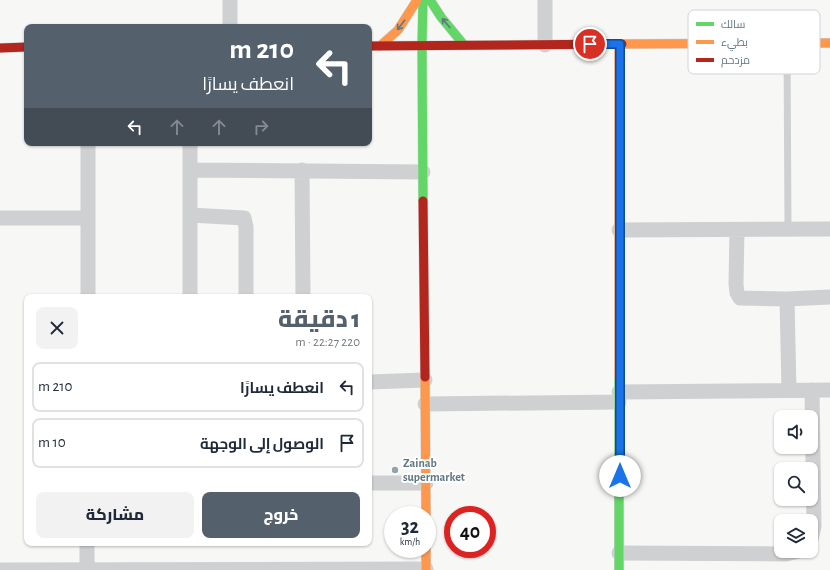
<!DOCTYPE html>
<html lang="ar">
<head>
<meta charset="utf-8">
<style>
  body { margin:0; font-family:"Alegreya Sans",Cairo,sans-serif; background:#f2f2f3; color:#1f2937; direction:rtl; height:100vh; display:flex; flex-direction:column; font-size:15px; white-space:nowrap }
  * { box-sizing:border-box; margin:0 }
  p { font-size:13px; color:#747a83 }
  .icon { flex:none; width:22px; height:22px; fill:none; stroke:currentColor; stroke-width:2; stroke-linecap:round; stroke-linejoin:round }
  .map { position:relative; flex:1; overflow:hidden; direction:ltr }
  .details { position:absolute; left:24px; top:294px; width:348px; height:252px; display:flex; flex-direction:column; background:#fff; border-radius:8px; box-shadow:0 1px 3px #0004; direction:rtl }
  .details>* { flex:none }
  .hud { position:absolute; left:24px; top:24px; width:348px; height:122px; border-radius:8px; box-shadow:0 1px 3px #0004; direction:rtl; background:#54606b; color:#fff; overflow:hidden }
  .buttons { position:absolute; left:774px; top:410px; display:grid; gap:8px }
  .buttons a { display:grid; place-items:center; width:44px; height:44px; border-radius:8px; background:#fff; box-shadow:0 1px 3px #0004; font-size:20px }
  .speed { position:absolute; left:384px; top:506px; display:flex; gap:8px; font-size:20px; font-weight:700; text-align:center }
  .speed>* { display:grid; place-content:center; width:52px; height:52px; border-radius:50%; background:#fff; box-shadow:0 1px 3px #0004; line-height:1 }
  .speed small { font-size:10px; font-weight:400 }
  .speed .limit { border:6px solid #d22; background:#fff; color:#111 }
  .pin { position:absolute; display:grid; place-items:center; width:34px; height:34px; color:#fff; margin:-17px; border:2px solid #fff; border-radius:50%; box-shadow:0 1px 4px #0007 }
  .me { position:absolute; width:44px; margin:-22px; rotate:0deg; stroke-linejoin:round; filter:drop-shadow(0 0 3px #0008) }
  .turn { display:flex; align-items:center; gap:14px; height:84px; padding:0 12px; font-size:18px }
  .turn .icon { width:52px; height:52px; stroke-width:2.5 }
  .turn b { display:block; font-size:28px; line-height:34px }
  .lanes { display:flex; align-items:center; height:38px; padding:0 12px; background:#0003; justify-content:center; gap:20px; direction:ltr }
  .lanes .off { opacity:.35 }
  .round { display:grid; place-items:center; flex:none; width:42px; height:42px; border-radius:8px; background:#f2f2f3 }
  .overview { display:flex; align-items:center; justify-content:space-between; height:68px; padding:0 12px }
  h1 { font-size:24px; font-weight:800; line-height:30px; color:#54606b }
  .cta { display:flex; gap:8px; margin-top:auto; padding:8px 12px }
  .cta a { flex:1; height:46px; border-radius:8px; background:#54606b; color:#fff; font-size:16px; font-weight:800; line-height:46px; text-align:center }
  .cta a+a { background:#f2f2f3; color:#1f2937 }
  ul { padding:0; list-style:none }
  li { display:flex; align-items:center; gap:12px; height:50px; margin:0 8px 6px; padding:0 4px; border:2px solid #e0e1e3; border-radius:8px }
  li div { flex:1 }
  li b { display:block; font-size:15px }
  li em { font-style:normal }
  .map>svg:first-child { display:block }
</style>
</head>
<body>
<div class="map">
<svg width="830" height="570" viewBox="0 0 830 570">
  <rect width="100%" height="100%" fill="#f7f7f6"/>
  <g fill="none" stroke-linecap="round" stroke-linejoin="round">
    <defs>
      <path id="fast" d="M423,0l-1,45 1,156
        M430,0l11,17 23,28
        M619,378v192"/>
      <path id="slow" d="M619,44v334
        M622,44l208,-1
        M380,46l18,-16 19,-30
        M425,377l1,138
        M426,549v21"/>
      <path id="jam" d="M369,46l253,-2
        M0,48l27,-1
        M423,201l2,176"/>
    </defs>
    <use href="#fast" stroke="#d3d5d5" stroke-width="10"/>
    <use href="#slow" stroke="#d3d5d5" stroke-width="10"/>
    <use href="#jam" stroke="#d3d5d5" stroke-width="10"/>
    <path stroke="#cfd0d1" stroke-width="7" d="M787,46l1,183"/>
    <path stroke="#cfd0d1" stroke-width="15" d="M230,0v27
      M545,0v45
      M190,143v154
      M190,170l233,2
      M302,170l1,127
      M190,215l54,3 2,9v70
      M0,218h88
      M619,230l211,-1
      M737,230l-1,54 1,9 3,5 47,1 43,-2
      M88,297v-154
      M787,299l2,91
      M369,382l56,-2
      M619,392l211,-2
      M425,404l194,-2
      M369,483h57
      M811,539l3,-13 -2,-136
      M87,543v27
      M619,553l167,1 13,-3
      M0,570l426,-1"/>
    <use href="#fast" stroke="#63d668" stroke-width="9"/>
    <use href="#slow" stroke="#ff974d" stroke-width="9"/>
    <use href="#jam" stroke="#b3261e" stroke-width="9"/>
  </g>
  <defs><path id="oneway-shaft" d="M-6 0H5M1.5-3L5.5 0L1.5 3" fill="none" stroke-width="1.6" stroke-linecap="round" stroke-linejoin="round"/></defs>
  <g stroke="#607882">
    <use href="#oneway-shaft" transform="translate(446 23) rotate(-130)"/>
    <use href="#oneway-shaft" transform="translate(401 25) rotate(127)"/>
  </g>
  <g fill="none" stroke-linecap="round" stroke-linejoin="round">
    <defs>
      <path id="route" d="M590,44h30v432"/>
    </defs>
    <use href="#route" stroke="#114b97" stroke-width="10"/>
    <use href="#route" stroke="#1a73e8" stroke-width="7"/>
  </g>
  <circle fill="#95a4ab" stroke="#fff" stroke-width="1.5" cx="395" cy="470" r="4"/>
  <g text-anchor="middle" stroke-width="4" stroke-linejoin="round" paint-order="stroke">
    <g font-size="12" font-weight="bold" fill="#607882" stroke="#fff" text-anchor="start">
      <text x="403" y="467">Zainab<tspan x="403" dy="14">supermarket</tspan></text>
    </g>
  </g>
  <rect x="688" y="10" width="132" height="64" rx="6" fill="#fff" stroke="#cfd6da" stroke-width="1"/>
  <rect x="696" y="22" width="18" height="4" fill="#63d668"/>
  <rect x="696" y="40" width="18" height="4" fill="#ff974d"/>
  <rect x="696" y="58" width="18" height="4" fill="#b3261e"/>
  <g font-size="11" fill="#607882">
    <text x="721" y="28">سالك</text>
    <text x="721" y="46">بطيء</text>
    <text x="721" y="64">مزدحم</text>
  </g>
</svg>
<div class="buttons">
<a><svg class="icon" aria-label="sound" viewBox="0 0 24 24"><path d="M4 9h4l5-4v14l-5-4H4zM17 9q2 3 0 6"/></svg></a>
<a><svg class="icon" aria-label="search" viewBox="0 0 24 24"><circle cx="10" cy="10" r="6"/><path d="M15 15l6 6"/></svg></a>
<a><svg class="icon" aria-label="layers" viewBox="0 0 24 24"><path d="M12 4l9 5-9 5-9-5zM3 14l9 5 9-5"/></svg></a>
</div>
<div class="speed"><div>32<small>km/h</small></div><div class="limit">40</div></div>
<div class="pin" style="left:590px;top:44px;background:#d93025"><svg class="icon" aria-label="arrive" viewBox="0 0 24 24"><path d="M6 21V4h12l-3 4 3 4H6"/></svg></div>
<svg class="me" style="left:620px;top:476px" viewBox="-20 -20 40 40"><circle r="19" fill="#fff"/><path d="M0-13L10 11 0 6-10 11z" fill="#1a73e8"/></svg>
<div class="hud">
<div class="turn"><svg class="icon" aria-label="left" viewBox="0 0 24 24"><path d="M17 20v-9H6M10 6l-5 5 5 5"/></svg><div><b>210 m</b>انعطف يسارًا</div></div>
<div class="lanes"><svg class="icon" aria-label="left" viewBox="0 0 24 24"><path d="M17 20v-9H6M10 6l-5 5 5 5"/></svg><svg class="icon off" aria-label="ahead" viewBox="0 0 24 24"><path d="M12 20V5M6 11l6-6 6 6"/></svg><svg class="icon off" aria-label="ahead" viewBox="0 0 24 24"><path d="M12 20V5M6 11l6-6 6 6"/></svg><svg class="icon off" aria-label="right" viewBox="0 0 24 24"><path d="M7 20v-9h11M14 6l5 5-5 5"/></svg></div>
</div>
<section class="details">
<div class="overview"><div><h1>1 دقيقة</h1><p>220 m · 22:27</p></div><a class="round"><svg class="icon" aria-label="close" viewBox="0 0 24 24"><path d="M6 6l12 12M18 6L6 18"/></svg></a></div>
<ul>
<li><svg class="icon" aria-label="left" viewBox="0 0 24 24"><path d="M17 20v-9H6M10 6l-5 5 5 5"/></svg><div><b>انعطف يسارًا</b></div><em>210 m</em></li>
<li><svg class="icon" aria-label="arrive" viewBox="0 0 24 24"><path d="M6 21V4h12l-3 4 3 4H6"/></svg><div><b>الوصول إلى الوجهة</b></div><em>10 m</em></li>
</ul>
<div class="cta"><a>خروج</a><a>مشاركة</a></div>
</section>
</div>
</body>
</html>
